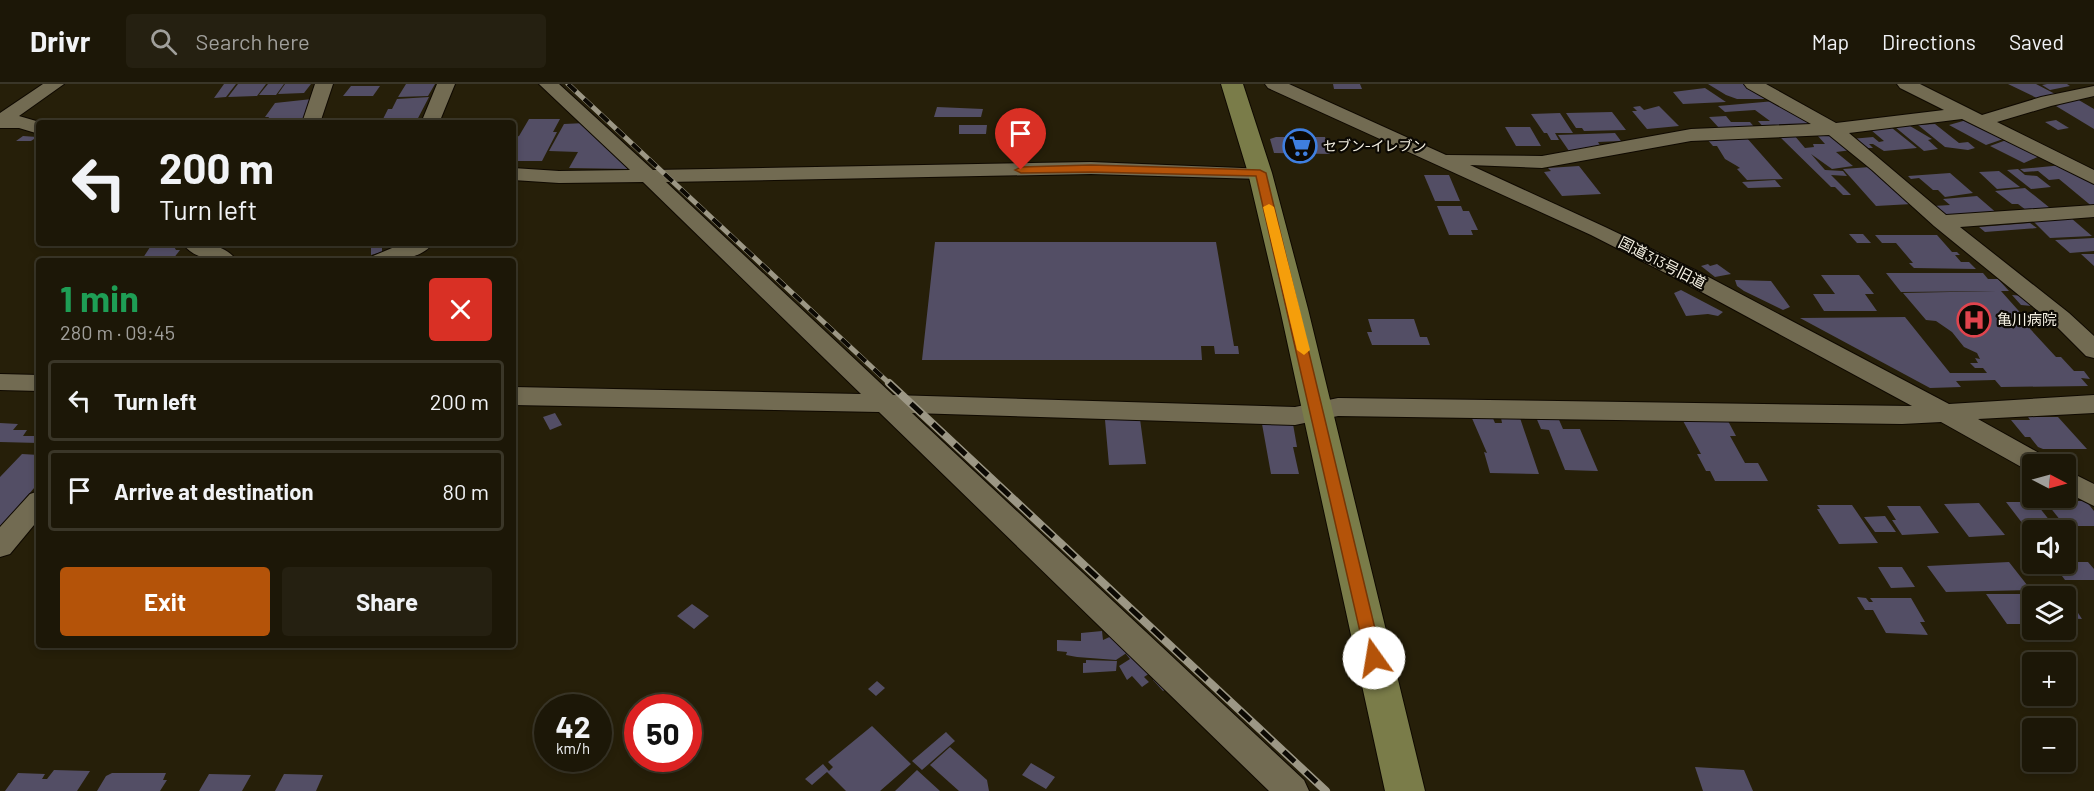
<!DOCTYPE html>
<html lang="en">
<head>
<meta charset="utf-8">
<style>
  body { margin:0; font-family:Barlow,"Noto Sans JP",sans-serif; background:#252011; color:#f1f3f6; height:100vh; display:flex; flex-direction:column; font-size:22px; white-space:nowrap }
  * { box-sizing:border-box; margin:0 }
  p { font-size:20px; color:#a09f9b }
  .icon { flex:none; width:33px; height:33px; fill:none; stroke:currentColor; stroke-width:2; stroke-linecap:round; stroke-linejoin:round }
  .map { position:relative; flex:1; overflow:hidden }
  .drawer { position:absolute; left:36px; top:174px; width:480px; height:390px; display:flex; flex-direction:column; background:#1c1707; border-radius:6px; box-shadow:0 3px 9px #0003,0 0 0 2px #3a3628 }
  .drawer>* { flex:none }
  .banner { position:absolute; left:36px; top:36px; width:480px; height:126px; border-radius:6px; box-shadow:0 3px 9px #0003,0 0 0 2px #3a3628; background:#1c1707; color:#f1f3f6; overflow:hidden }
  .needle { width:39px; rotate:96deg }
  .fabs { position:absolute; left:2022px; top:370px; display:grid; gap:12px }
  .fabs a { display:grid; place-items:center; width:54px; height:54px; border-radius:6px; background:#1c1707; box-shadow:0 3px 9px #0003,0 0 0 2px #3a3628; font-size:30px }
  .speed { position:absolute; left:534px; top:610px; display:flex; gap:12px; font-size:30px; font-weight:700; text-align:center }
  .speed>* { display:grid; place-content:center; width:78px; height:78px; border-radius:50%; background:#1c1707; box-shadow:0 3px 9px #0003,0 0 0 2px #3a3628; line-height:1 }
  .speed small { font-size:15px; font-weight:400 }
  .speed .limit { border:9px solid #d22; background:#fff; color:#111 }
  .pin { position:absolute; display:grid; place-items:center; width:51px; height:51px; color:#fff; margin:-62px -26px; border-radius:50% 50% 50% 0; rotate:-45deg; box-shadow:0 0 6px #0007 }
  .pin .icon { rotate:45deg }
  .me { position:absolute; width:66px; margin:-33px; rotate:347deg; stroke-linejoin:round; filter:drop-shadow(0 0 4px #0008) }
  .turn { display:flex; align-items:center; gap:21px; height:126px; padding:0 24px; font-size:27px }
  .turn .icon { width:78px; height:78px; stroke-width:2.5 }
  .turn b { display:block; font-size:42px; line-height:51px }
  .round { display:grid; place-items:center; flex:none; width:63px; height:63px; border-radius:6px; background:#252011 }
  .overview { display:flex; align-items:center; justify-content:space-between; height:102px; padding:0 24px }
  h1 { font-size:36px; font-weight:700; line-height:45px; color:#1e9e55 }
  .button { display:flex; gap:12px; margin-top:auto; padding:12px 24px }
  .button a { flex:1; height:69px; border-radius:6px; background:#b45309; color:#fff; font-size:24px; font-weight:700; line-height:69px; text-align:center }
  .button a+a { background:#252011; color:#f1f3f6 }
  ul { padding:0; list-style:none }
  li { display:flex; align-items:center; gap:18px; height:81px; margin:0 12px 9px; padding:0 12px; border:3px solid #3a3628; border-radius:6px }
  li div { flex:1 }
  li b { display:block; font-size:22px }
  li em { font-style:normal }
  header { display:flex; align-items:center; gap:36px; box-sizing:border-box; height:84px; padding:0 30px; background:#1c1707; border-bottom:2px solid #3a3628 }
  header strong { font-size:28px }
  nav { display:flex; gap:33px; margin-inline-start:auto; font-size:21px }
  .search { width:420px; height:54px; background:#252011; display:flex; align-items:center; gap:15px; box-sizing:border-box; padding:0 21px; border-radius:6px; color:#a09f9b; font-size:22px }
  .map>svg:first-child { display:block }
</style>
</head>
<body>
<header>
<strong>Drivr</strong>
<div class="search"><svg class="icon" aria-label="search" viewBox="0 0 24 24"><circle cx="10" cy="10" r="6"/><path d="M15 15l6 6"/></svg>Search here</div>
<nav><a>Map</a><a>Directions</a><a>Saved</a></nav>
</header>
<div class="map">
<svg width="2094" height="707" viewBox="0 0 2094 707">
  <rect width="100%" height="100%" fill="#261f09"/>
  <path fill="#534e65" d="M224,0h12l-10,13 -12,1z
    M238,0h28l-9,12 -29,1z
    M268,0h16l-8,11h-17z
    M285,0h26l-7,9 -26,1z
    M406,0h29l-7,12 -30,1z
    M1333,0h27l2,5h-28z
    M1708,0h36l26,15h-33l-11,-4z
    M2008,0h28l23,12 -18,4z
    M2047,0h20l3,2 -20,4 -8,-5z
    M351,2h29l-7,10h-30z
    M1705,4l21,14 -43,2 -10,-12z
    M429,13l-13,25 -34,-1 6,-12h4l5,-10z
    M312,15l-10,24h-36l3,-6h-4l10,-14z
    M2077,15l17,10v20l-38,-23 3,-1 -3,-1z
    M1775,17l42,25 -52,3 -7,-8h12l-15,-11 -30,2 -7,-6z
    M1640,22l4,4 15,-4 20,20 -32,3 -15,-18h5l-4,-4z
    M937,23l46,2 -2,8h-47z
    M1612,28l14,18 -42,1 -2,-3h-6l-10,-15z
    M1560,29l13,20h-18l4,7h-8l-4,-7h-3l-13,-19z
    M1726,32l5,6h19l6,7h-36l-11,-12z
    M529,35h31l-7,13h4l-15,29h-29l2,-12h-2v-11l6,-2z
    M1970,35l36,19 -20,7 -37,-20z
    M505,36l-2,3h-59l2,-2z
    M2056,36l13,8 -11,2 -13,-8z
    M585,39l43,42v4l-59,-1 9,-16 -29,-1 15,-27z
    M1935,40l24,19 9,-1 7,6 -7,2 -23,-3 -27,-22z
    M959,41h28l-1,9h-27z
    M1910,42l22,13 -4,1 10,9 -14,2 -29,-24z
    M1505,43h25l11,19h-25z
    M1892,44l25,20 -33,3 -11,-7h-4l4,4h-5l-4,-3h-5l-8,-6 22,-2 6,5 5,-1 -13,-11z
    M1615,49l6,8 -23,1 3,5h-16l2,4h-18l-11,-16z
    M1830,50l22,16 -16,2 17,14 -21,3 -21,-15 14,16 18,1 4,5 -16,-1 20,20h-8l-8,-8h-4l-52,-51 15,-1 11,13 9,-1 -1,-3h12l-8,-9z
    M23,52l14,1 -6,4h-15z
    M1276,53h49l5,17 -56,-1 -4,-14z
    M1746,53l37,42 -36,1 -10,-11 3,-1 -3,-2 -12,-7 -8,-13h-4l-7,-8z
    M2009,55l33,16 -18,8 -34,-17z
    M2063,81l31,18v25l-35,-29 -10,1 -11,-9 -14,1 -4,-3z
    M1579,82l22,28 -39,2 -18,-24 7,-1 -3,-3z
    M1870,83l42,37 -36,2 -33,-37z
    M2018,85l7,6 12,1 14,11 -20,2 -24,-19z
    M1999,87l21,16 -23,2 -18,-17z
    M1950,89l23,20 -28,4 -7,-7h-5l-14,-12 -8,1 -3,-3z
    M1424,91h25l11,26h-25z
    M1775,96l6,7 -33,1 -6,-6z
    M2025,104l25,20 -24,2 -8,-6h-6l-17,-13z
    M1977,112l22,19 -50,5 -16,-14 17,-1 -7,-6z
    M1437,122h24l2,5h6l9,19h-7l2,5h-24z
    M2071,134l21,18 -42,2 -18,-18z
    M2030,139l7,5 -52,4 -6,-5z
    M1849,150h14l8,9h-14z
    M1875,151h62l15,17h5l3,3h-5l6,7h8l7,7 -62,-1 -5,-5h4l-17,-20h-14z
    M2094,154v13l-24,2 -15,-13z
    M935,158h281l18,104h4l1,8h-24l-1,-8h-13l1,14h-280z
    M158,159h14l4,7h4l-7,9 14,-1 -2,3h-44l11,-17z
    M382,159v9l-11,3v-10z
    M2081,170h13v12z
    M1708,180l2,2 7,-2 14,10 -16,3 -14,-11z
    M1886,189h97l5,6h10l11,12h-8l25,28h-5l35,38h5l13,14h10l6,8 -9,-1 7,8 -87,1 -6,-7 -39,1 5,6 -31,1 -130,-70 105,-1 45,56h37l-4,-5h-8l-5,-5h8l-3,-5 5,1 -3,-6 -13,-6 -12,-15 -16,-11 -10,-1 -23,-27 93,-2 -95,1z
    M1821,191h38l15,19h-9l12,17h-53l-11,-17h22z
    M1735,196l36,1 19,26 -7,3 -39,-19 -7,-5z
    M1681,206l42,22 -5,4 -10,-2 -22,2 -12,-23z
    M2012,211l12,1 8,10 -11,-1z
    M1368,235h46l6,18h7l3,8h-58l-5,-13h5z
    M555,329l7,12 -12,5 -7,-13z
    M1535,331h22l6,14h17l18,42 -33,-1 -16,-40 -8,-1z
    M1471,332h21l3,7h7l-1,-5h19l19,56 -49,-1 -6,-21 3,1z
    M2028,333h30l29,32h-44l-5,-2 -8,-10h-5l-14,-17h19z
    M1140,335l6,45 -37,1 -4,-45z
    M1682,335h45l9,17h-6l15,27h13l10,18h-53l-5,-10h-4l-9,-17h4z
    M0,339l18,1 -5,6h14l-4,6h16v7l-39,-1z
    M1262,340h31l4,23h-4l6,27h-28z
    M22,370l17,1v27l-39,47v-52z
    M2045,417h41l8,10v15h-29z
    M2006,418h29l23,29 -29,1z
    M1979,419l26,32 -36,2 -25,-33z
    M1817,421h35l26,38 -39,1 -22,-35h3z
    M1887,422h33l19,27 -37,2 -10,-15h4z
    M1885,432l11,16h-21l-11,-15z
    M2009,478l22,28 -85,2 -19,-26z
    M2066,478h22l6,7v11h-29l-3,-4h-5l-10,-12z
    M1878,483h24l13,20 -24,1z
    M2041,505l22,1 19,29 -16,-1v-21h-20z
    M1986,510h46l2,3h-2v27h-25z
    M1857,513l9,1 3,4h4l-3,-4h41l14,24h-5l8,13 -42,-2 -13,-23h-8z
    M692,520l17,12 -15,13 -17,-13z
    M1102,547l1,9 13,-6 15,16 -15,10 -39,-3 -11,-2 1,-3 -10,-1v-11l24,1v-8z
    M1133,566l37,36 -7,5 -10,-11 2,-2 -5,-5 -6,4 5,5 -7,5 -10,-11 -5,4 -8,-14 11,-7 -4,-5z
    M1086,576l31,1 -1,10 -33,2v-10h3z
    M877,597l8,7 -9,8 -8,-7z
    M872,642l39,38 -31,27h-34l-19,-19 -15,13 -7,-6 18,-15 6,7 4,-4 -5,-5z
    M946,648l9,9 -33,29 -10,-9z
    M950,663l37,33 2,11h-30l-29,-26z
    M1031,679l24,14 -9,12 -24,-14z
    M1695,683l49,3 9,21h-50z
    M54,686l36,1 -13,20h-72l13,-18 27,1 -3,5h5z
    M917,686l23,21h-45z
    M112,689h54l-3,7h4l-7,11h-63l9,-15z
    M209,690l42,1 -9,16h-43z
    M284,690l39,1 -7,16h-41z"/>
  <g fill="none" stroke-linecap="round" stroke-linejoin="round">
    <defs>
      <path id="minor" d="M43,0h21l-45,32 24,7h-4v11l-20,-6h-19v-15z
        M315,0h18l-13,39h-18z
        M437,0h18l-16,39h-18z
        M539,0h20l94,86 438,-8 176,7 3,4 -3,4 -7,2 -169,-5 -425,8 227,213 402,12 43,-9 574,8 -229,-124 -92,-47 -323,-147 -3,-4h24l157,71 96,1 149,-27 120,-5 -64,-36 -3,-4h22l70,39 108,-13 -44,-22 -3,-4h23l62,31 59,-18 53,-11v10l-43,10 -54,16 97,48v14l-132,-65 -113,14 97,82 148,-10v12l-134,10 109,86 25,23v22l-8,-2 -33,-33 -119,-97 -62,-56 -43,-35 -138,6 -149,27 -72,-3 135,62 94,45 250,132 145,-9v18l-116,6 70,39 4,7h-20v8l-91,-51 -39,2 -564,-8 -43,9 -383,-12 392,367 5,11h-40l-390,-379 -366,-7v-18l348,7 -218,-212 -84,1 -46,-3v-12l46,3 71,-1z
        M182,159c19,0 43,0 55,18 -19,0 -42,0 -55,-18z
        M404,159h29c-12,18 -44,18 -63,18l3,-5z
        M0,290l39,1v16l-39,-1z
        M2066,386l28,14v22l-28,-14z
        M39,407v28l-29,35 -10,3v-30l30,-33z"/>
      <path id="major" d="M1221,0h22l29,89 36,136 117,482h-40l-105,-482 -32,-136z"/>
    </defs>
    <use href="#minor" stroke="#0f0900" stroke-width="2"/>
    <use href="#major" stroke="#0f0900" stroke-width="2"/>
    <use href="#minor" fill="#726b52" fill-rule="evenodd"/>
    <use href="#major" fill="#7a7c49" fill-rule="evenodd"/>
    <defs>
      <path id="rail-far1" d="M568,0l323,301"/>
      <path id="rail" d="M889,299l437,408"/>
    </defs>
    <use href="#rail-far1" stroke="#9c9785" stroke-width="5"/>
    <use href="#rail" stroke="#9c9785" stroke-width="8"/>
    <use href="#rail-far1" stroke="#0c0903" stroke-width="4" stroke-dasharray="11" stroke-linecap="butt"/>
    <use href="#rail" stroke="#0c0903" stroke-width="5" stroke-dasharray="15" stroke-linecap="butt"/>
  </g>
  <path fill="#b45309" stroke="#753606" stroke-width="1.5" d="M1091,81l169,5 6,3 116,485 -2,4 -6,2 -5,-2 -3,-4 -110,-482 -165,-4 -70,1 -6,-3 6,-3z"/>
  <path fill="#f59e0b" d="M1269,120l5,3 36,143 -6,5 -7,-5 -34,-143z"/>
  <defs>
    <symbol id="supermarket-ring" viewBox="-11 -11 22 22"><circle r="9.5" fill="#0c0903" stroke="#3f7fe0" stroke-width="1.5"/><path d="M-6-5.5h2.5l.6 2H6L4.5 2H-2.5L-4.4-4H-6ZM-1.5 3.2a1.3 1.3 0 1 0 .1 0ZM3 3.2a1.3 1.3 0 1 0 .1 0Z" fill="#3f7fe0"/></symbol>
    <symbol id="hospital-ring" viewBox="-11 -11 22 22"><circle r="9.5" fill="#0c0903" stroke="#e0444e" stroke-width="1.5"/><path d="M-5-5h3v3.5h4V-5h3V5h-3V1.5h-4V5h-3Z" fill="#e0444e"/></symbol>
  </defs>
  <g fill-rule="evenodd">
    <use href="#supermarket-ring" x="1281" y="43" width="38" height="38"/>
    <use href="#hospital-ring" x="1955" y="217" width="38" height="38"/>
  </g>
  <g text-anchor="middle" stroke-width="4.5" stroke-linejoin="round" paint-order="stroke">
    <g font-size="14" fill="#f5f1e3" stroke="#0c0903" text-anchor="start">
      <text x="1323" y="67">セブン-イレブン</text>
    </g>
    <g font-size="15" fill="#f5f1e3" stroke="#0c0903">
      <text transform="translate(1662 179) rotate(27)" y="5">国道313号旧道</text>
    </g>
    <g font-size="15" fill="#f5f1e3" stroke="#0c0903" text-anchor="start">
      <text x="1997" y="241">亀川病院</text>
    </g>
  </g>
</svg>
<div class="fabs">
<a><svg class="needle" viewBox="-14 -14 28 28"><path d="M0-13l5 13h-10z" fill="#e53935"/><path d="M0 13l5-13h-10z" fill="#a09f9b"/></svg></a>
<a><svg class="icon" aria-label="sound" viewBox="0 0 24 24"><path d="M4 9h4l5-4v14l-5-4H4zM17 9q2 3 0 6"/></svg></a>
<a><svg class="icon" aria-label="layers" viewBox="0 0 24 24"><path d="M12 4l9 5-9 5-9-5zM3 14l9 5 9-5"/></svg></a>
<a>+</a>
<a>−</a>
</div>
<div class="speed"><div>42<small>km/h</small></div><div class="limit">50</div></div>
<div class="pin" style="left:1021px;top:86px;background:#d93025"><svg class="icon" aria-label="arrive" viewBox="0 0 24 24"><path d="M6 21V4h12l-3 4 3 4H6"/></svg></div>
<svg class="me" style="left:1374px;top:574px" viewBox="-20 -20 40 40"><circle r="19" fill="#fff"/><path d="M0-13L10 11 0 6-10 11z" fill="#b45309"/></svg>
<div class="banner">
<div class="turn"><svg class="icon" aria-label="left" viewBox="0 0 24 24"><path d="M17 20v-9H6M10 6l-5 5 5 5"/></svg><div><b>200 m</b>Turn left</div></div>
</div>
<section class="drawer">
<div class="overview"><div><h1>1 min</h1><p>280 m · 09:45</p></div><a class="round" style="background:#d93025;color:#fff"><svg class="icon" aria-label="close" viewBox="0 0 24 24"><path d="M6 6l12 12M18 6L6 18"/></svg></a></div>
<ul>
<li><svg class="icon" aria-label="left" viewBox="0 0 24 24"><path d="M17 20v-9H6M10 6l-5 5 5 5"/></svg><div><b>Turn left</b></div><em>200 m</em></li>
<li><svg class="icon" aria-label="arrive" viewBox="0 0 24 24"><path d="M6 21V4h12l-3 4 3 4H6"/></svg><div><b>Arrive at destination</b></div><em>80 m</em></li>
</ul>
<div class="button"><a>Exit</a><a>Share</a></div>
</section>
</div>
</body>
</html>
